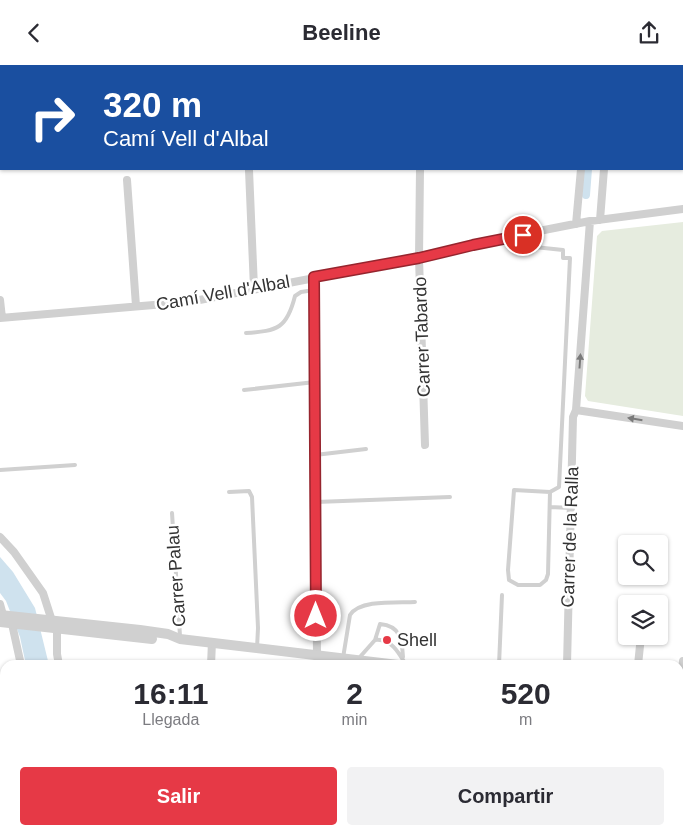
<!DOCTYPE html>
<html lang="es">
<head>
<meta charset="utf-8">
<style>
  body { margin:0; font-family:Arial,sans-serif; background:#f2f2f3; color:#2b2b33; height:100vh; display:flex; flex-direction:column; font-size:19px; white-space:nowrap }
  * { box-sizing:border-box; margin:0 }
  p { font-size:16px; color:#7c7c81 }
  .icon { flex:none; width:28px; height:28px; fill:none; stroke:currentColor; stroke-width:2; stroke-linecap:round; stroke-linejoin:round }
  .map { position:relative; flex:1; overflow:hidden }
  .drawer { position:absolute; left:0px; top:595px; width:684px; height:175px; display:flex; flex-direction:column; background:#fff; border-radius:15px 15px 0 0; box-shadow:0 1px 4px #0004 }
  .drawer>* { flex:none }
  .guide { position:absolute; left:0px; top:0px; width:684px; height:105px; box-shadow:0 1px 4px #0004; background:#1a4fa0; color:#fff; overflow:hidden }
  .fabs { position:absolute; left:618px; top:470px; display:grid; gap:10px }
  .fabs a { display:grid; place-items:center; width:50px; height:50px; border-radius:5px; background:#fff; box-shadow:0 1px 4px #0004; font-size:25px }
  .pin { position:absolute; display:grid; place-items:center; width:42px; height:42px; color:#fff; margin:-21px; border:2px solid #fff; border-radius:50%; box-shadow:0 1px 5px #0007 }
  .me { position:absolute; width:55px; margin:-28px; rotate:0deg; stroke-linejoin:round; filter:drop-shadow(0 0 4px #0008) }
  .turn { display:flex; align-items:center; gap:18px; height:105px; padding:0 20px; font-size:22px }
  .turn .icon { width:65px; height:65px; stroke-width:2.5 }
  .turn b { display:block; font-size:35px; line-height:42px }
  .eta { display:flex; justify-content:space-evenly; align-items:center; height:85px; text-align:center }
  .eta b { font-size:30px; font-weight:800; line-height:35px }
  .button { display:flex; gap:10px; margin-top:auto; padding:10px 20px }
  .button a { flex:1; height:58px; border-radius:5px; background:#e63946; color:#fff; font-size:20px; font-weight:800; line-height:58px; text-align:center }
  .button a+a { background:#f2f2f3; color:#2b2b33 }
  header { display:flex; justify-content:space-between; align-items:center; height:65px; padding:0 20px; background:#fff; font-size:22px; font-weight:800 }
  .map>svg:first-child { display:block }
</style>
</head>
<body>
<header><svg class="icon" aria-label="back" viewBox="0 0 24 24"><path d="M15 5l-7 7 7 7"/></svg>Beeline<svg class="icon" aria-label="share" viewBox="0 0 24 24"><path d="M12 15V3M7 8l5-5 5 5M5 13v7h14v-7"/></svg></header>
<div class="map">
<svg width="683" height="770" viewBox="0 0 683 770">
  <rect width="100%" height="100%" fill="#fff"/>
  <path fill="#e6ecdf" d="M683,157v194l-95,-15 -3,-5 12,-160 5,-5z
    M1,685h4v66h-5z"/>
  <path fill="#cfe2ee" d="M0,492l13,15 22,36 14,57h-23l-6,-28 -14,-36 -6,-8z"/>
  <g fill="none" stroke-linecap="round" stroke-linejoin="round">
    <path stroke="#cfe2ee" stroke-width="8" d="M597,1v-1
      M586,130l2,-26"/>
    <path stroke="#d0d0d0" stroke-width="4" d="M523,170l2,11 38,4v8h7l-11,229 -9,5
      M246,268c32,-2 41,-5 49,-37l6,-4 13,-2
      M244,325l71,-8
      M315,390l51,-6
      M0,405l75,-5
      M514,425l36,2 -2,82 -2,6 -6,5h-22l-9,-5 -1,-10z
      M229,427l20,-1 3,6 6,131 -1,20
      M316,437l134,-5
      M550,442l21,1
      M172,448l8,123
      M375,575l5,-16c21,2 22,16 23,33
      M343,593l7,-43c10,-16 48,-12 65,-13
      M359,593l16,-18c16,-2 24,13 31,25
      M499,600l3,-70"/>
    <path stroke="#d0d0d0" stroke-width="8" d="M590,1v-1
      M612,1v-1
      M420,104l-1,89 6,187
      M249,105l5,118
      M127,115l9,126
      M600,155l4,-51
      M576,159l5,-55
      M314,212l3,378
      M0,235l2,18
      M0,253l189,-16 230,-44 54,-14 117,-23 93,-12
      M576,345l107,16
      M0,472l14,15 29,41 9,28 -2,3
      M0,539l3,11
      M12,559l9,41
      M59,600l-2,-11v-25l3,-2
      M211,600l1,-23
      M567,600l6,-248 3,-7 14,-189
      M638,600l3,-29
      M681,617l2,-21
      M0,623h5
      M0,654l5,-2
      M0,679l5,-1
      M679,709l4,-55
      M0,756h5
      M60,765l1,5
      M100,765l2,5
      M236,765l1,5
      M438,770v-5
      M674,770v-5"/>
    <path stroke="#d0d0d0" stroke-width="10" d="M0,550l140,15 28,4 12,5 218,26
      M0,557l152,17
      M679,618l4,-1
      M679,646h4"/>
  </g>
  <defs><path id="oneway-solid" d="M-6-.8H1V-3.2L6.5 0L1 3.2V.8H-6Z" transform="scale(1.25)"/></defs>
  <g fill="#7a7a7a">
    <use href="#oneway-solid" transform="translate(580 296) rotate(-86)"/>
    <use href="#oneway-solid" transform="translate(635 354) rotate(-171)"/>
  </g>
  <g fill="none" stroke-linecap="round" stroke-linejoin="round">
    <defs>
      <path id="route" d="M316,551l-2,-339 105,-19 54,-13 50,-10"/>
    </defs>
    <use href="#route" stroke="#96252e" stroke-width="12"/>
    <use href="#route" stroke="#e63946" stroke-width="9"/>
  </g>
  <circle fill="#e63946" stroke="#fff" stroke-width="2" cx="387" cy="575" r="5"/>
  <g text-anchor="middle" stroke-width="5" stroke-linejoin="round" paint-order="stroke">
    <g font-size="18" fill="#333" stroke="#fff">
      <text transform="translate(223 228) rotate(-10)" y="6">Camí Vell d'Albal</text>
      <text transform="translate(422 272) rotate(-92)" y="6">Carrer Tabardo</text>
      <text transform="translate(570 472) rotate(-88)" y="6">Carrer de la Ralla</text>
      <text transform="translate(176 511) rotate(-94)" y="6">Carrer Palau</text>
    </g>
    <g font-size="18" fill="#333" stroke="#fff" text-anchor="start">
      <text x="397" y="581">Shell</text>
    </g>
  </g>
</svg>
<div class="fabs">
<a><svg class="icon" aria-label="search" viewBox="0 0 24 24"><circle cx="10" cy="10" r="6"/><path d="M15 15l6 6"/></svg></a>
<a><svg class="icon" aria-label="layers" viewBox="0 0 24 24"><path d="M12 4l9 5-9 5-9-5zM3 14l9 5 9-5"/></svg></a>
</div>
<div class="pin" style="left:523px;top:170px;background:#d93025"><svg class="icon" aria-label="arrive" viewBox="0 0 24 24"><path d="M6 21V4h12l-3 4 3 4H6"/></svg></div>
<svg class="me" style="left:316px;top:551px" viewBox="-20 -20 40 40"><circle r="17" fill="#e63946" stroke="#fff" stroke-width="3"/><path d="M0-11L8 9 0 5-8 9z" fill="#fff"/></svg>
<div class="guide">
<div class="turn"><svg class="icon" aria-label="right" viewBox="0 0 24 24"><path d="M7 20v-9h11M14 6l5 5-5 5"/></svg><div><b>320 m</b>Camí Vell d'Albal</div></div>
</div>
<section class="drawer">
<div class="eta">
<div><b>16:11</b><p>Llegada</p></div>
<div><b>2</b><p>min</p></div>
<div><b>520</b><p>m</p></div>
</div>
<div class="button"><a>Salir</a><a>Compartir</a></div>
</section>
</div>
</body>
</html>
